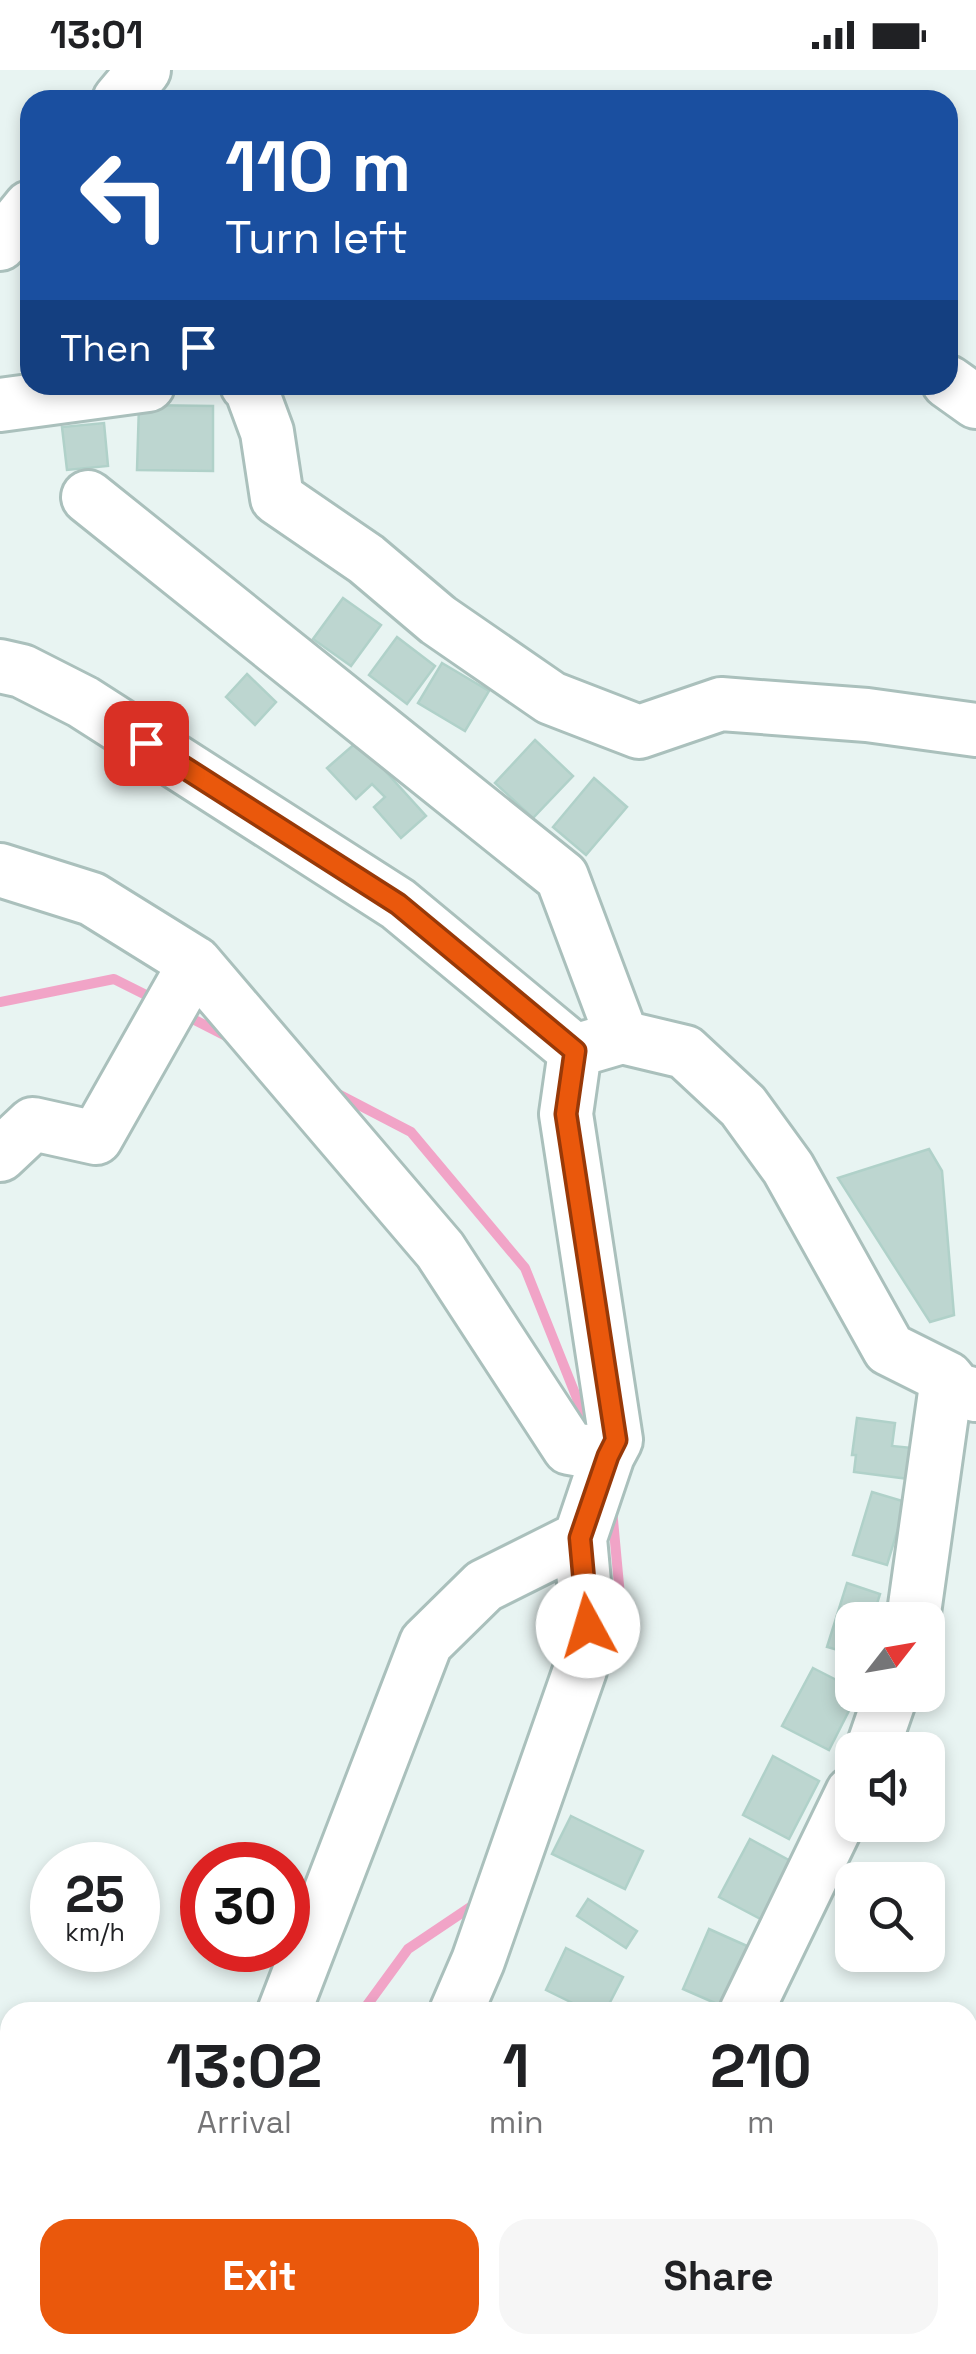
<!DOCTYPE html>
<html lang="en">
<head>
<meta charset="utf-8">
<style>
  body { margin:0; font-family:"Space Grotesk",sans-serif; background:#f6f6f6; color:#202124; height:100vh; display:flex; flex-direction:column; font-size:38px; white-space:nowrap }
  * { box-sizing:border-box; margin:0 }
  p { font-size:32px; color:#757577 }
  .icon { flex:none; width:55px; height:55px; fill:none; stroke:currentColor; stroke-width:2; stroke-linecap:round; stroke-linejoin:round }
  .map { position:relative; flex:1; overflow:hidden }
  .drawer { position:absolute; left:0px; top:1932px; width:978px; height:352px; display:flex; flex-direction:column; background:#fff; border-radius:30px 30px 0 0; box-shadow:0 5px 15px #0003 }
  .drawer>* { flex:none }
  .banner { position:absolute; left:20px; top:20px; width:938px; height:305px; border-radius:30px; box-shadow:0 5px 15px #0003; background:#1a4fa0; color:#fff; overflow:hidden }
  .needle { width:65px; rotate:59deg }
  .fabs { position:absolute; left:835px; top:1532px; display:grid; gap:20px }
  .fabs a { display:grid; place-items:center; width:110px; height:110px; border-radius:20px; background:#fff; box-shadow:0 5px 15px #0003; font-size:50px }
  .speed { position:absolute; left:30px; top:1772px; display:flex; gap:20px; font-size:50px; font-weight:700; text-align:center }
  .speed>* { display:grid; place-content:center; width:130px; height:130px; border-radius:50%; background:#fff; box-shadow:0 5px 15px #0003; line-height:1 }
  .speed small { font-size:25px; font-weight:400 }
  .speed .limit { border:15px solid #d22; background:#fff; color:#111 }
  .pin { position:absolute; display:grid; place-items:center; width:85px; height:85px; color:#fff; margin:-42px; border-radius:20px; box-shadow:0 5px 15px #0006 }
  .me { position:absolute; width:110px; margin:-55px; rotate:354deg; stroke-linejoin:round; filter:drop-shadow(0 0 8px #0008) }
  .turn { display:flex; align-items:center; gap:35px; height:210px; padding:0 40px; font-size:45px }
  .turn .icon { width:130px; height:130px; stroke-width:2.5 }
  .turn b { display:block; font-size:70px; line-height:85px }
  .then { display:flex; align-items:center; height:95px; padding:0 40px; background:#0003; gap:20px; font-size:38px }
  .eta { display:flex; justify-content:space-evenly; align-items:center; height:170px; text-align:center }
  .eta b { font-size:60px; font-weight:800; line-height:70px }
  .cta { display:flex; gap:20px; margin-top:auto; padding:20px 40px }
  .cta a { flex:1; height:115px; border-radius:30px; background:#ea580c; color:#fff; font-size:40px; font-weight:800; line-height:115px; text-align:center }
  .cta a+a { background:#f6f6f6; color:#202124 }
  .status { display:flex; justify-content:space-between; align-items:center; height:70px; padding:0 50px; background:#fff; direction:ltr }
  .status svg { height:28px; fill:currentColor }
  .map>svg:first-child { display:block }
</style>
</head>
<body>
<div class="status"><b>13:01</b><svg viewBox="0 0 49 12"><path d="M0 12V9h3v3zM5 12V6h3v6zM10 12V3h3v9zM15 12V0h3v12zM26 1h20v11H26zM47 4h2v5h-2z"/></svg></div>
<div class="map">
<svg width="976" height="2284" viewBox="0 0 976 2284">
  <rect width="100%" height="100%" fill="#e8f4f2"/>
  <path fill="#d6e8e5" d="M976,2166v118h-40l3,-9h29v-84z"/>
  <g fill="none" stroke-linecap="round" stroke-linejoin="round">
    <path stroke="#f1a4c7" stroke-width="10" d="M0,932l114,-23 42,21
      M185,945l47,24
      M336,1023l75,39 114,136 57,143
      M611,1565l9,-39 -8,-87
      M362,1942l46,-63 70,-47
      M66,2284l13,-9"/>
  </g>
  <path fill="#bdd6d0" stroke="#b0d1c9" stroke-width="2.5" d="M139,335l74,1v65l-76,-1z
    M104,353l4,43 -41,4 -5,-43z
    M343,528l38,27 -30,41 -38,-27z
    M397,567l38,29 -28,38 -38,-29z
    M442,593l47,28 -24,40 -47,-28z
    M247,604l29,28 -21,23 -29,-28z
    M535,670l38,36 -40,42 -38,-35z
    M358,671l68,75 -25,22 -27,-31 11,-10 -13,-13 -16,15 -29,-31z
    M594,708l33,29 -41,48 -33,-28z
    M929,1079l13,22 12,144 -24,7 -92,-144z
    M857,1348l38,5 -3,23 21,2 -4,31 -55,-7 2,-17h-4z
    M872,1422l34,10 -19,63 -34,-10z
    M847,1513l33,11 -8,26h-20v34l-25,-7z
    M813,1598l39,20v7h5l-28,55 -47,-24z
    M773,1686l46,25 -30,58 -46,-24z
    M571,1746l72,35 -18,38 -73,-35z
    M750,1769l46,25 -30,58 -47,-25z
    M588,1829l49,32 -11,17 -49,-32z
    M709,1859l47,21 -25,60 -48,-21z
    M566,1878l57,29 -18,35h-14l-45,-22z
    M338,2275h55l6,9h-55z
    M652,2275h5l13,9h-25z"/>
  <g fill="none" stroke-linecap="round" stroke-linejoin="round">
    <defs>
      <path id="minor" d="M119,30l25,-30
        M0,174l30,-37
        M948,312l28,20
        M247,315l3,1 17,46 10,66 89,61 72,61 113,78 88,34 82,-28 146,11 109,15
        M0,335l148,-20
        M88,427l474,380 60,160
        M0,596l22,5 61,31 315,202 177,147
        M0,800l92,29 103,64 245,287 129,198 39,7
        M588,977l34,-10 63,15 58,54 45,62 101,181 58,29 10,12 19,5
        M0,1085l33,-31 63,14 99,-175
        M913,1550l34,-242
        M872,1680l19,-55
        M284,1942l142,-369 58,-57 96,-48 28,-83 8,-15 -50,-326 9,-63
        M456,1942l22,-51 102,-291 8,-44 -8,-88
        M746,1942l106,-219
        M3,2270l7,-6
        M232,2284l7,-9
        M583,2284l6,-9"/>
    </defs>
    <use href="#minor" stroke="#aac0bc" stroke-width="58"/>
    <use href="#minor" stroke="#fff" stroke-width="52"/>
  </g>
  <g fill="none" stroke-linecap="round" stroke-linejoin="round">
    <defs>
      <path id="route" d="M146,673l252,161 177,147 -9,63 50,326 -8,16 -28,82 8,88"/>
    </defs>
    <use href="#route" stroke="#983908" stroke-width="25"/>
    <use href="#route" stroke="#ea580c" stroke-width="18"/>
  </g>
</svg>
<div class="fabs">
<a><svg class="needle" viewBox="-14 -14 28 28"><path d="M0-13l5 13h-10z" fill="#e53935"/><path d="M0 13l5-13h-10z" fill="#757577"/></svg></a>
<a><svg class="icon" aria-label="sound" viewBox="0 0 24 24"><path d="M4 9h4l5-4v14l-5-4H4zM17 9q2 3 0 6"/></svg></a>
<a><svg class="icon" aria-label="search" viewBox="0 0 24 24"><circle cx="10" cy="10" r="6"/><path d="M15 15l6 6"/></svg></a>
</div>
<div class="speed"><div>25<small>km/h</small></div><div class="limit">30</div></div>
<div class="pin" style="left:146px;top:673px;background:#d93025"><svg class="icon" aria-label="arrive" viewBox="0 0 24 24"><path d="M6 21V4h12l-3 4 3 4H6"/></svg></div>
<svg class="me" style="left:588px;top:1556px" viewBox="-20 -20 40 40"><circle r="19" fill="#fff"/><path d="M0-13L10 11 0 6-10 11z" fill="#ea580c"/></svg>
<div class="banner">
<div class="turn"><svg class="icon" aria-label="left" viewBox="0 0 24 24"><path d="M17 20v-9H6M10 6l-5 5 5 5"/></svg><div><b>110 m</b>Turn left</div></div>
<div class="then">Then<svg class="icon" aria-label="arrive" viewBox="0 0 24 24"><path d="M6 21V4h12l-3 4 3 4H6"/></svg></div>
</div>
<section class="drawer">
<div class="eta">
<div><b>13:02</b><p>Arrival</p></div>
<div><b>1</b><p>min</p></div>
<div><b>210</b><p>m</p></div>
</div>
<div class="cta"><a>Exit</a><a>Share</a></div>
</section>
</div>
</body>
</html>
